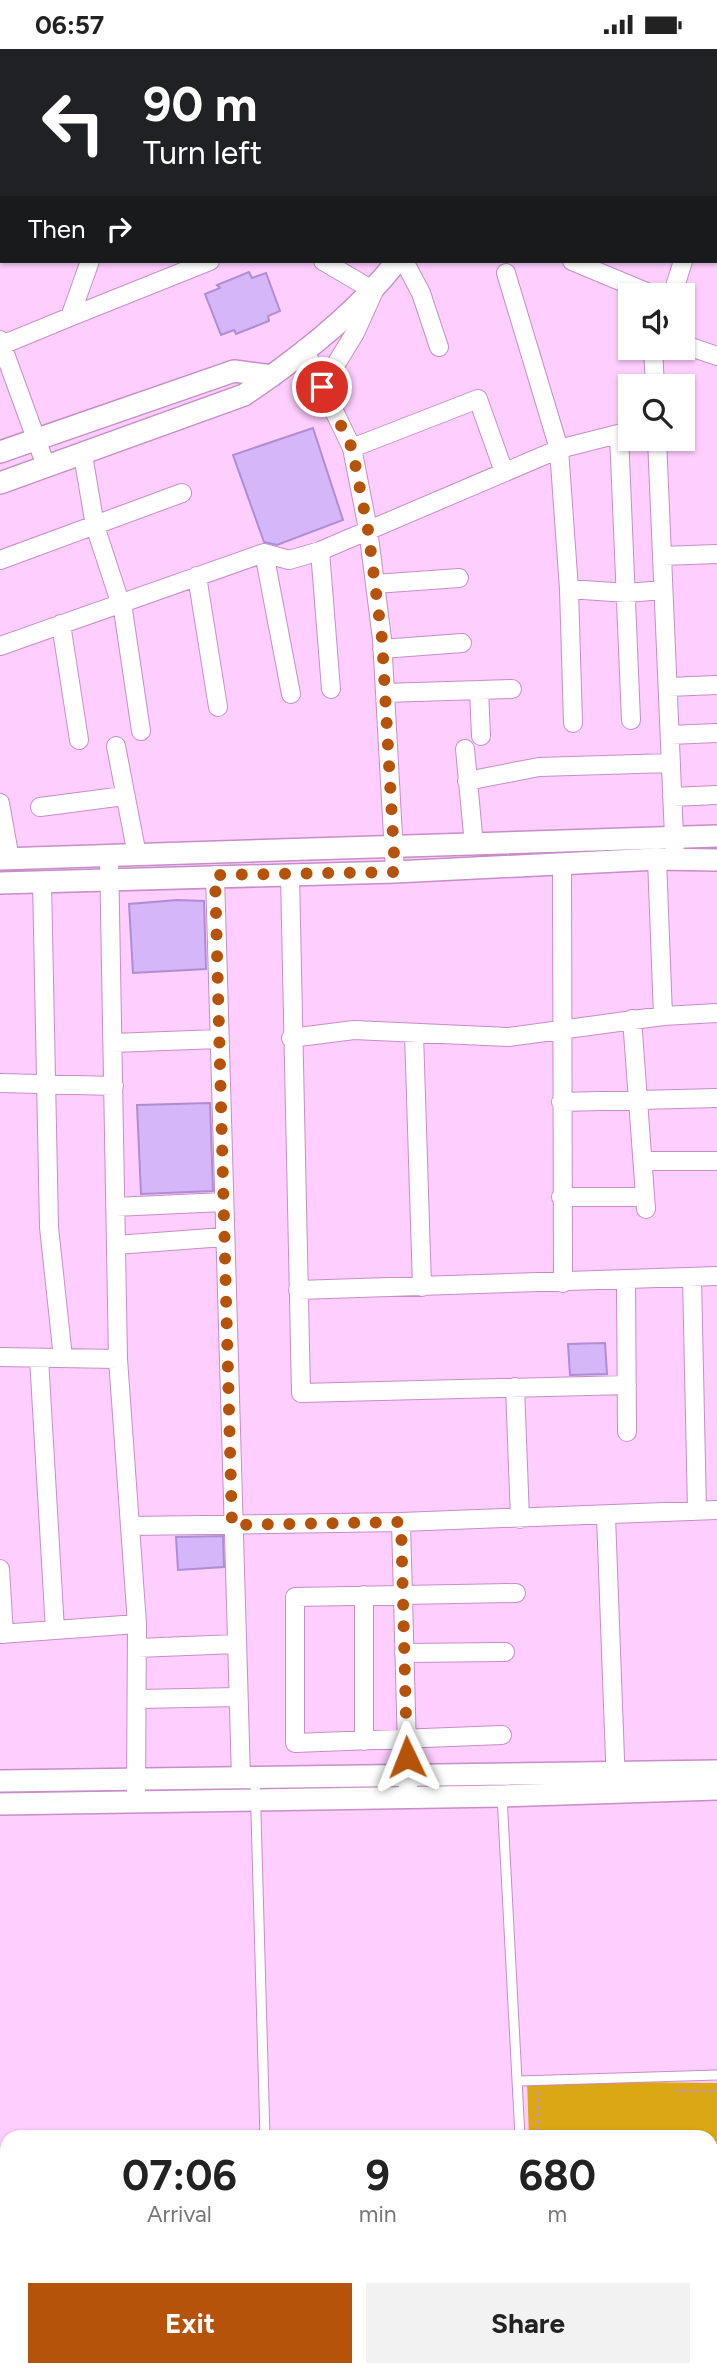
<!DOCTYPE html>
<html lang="en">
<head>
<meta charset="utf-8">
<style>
  body { margin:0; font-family:Figtree,sans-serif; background:#f2f2f2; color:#222; height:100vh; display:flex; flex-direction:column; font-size:26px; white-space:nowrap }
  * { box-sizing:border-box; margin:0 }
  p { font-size:23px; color:#767676 }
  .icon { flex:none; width:38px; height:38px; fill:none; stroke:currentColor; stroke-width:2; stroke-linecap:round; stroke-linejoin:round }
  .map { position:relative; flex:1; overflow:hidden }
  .panel { position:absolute; left:0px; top:2081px; width:718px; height:247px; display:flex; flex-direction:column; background:#fff; border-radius:21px 21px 0 0; box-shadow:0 2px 5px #0004 }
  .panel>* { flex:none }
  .banner { position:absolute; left:0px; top:0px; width:718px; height:214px; box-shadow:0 2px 5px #0004; background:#202124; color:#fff; overflow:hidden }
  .buttons { position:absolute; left:618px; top:234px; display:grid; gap:14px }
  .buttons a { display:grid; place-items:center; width:77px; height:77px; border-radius:0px; background:#fff; box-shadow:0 2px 5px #0004; font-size:35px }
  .pin { position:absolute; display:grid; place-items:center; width:60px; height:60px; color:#fff; margin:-30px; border:4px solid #fff; border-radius:50%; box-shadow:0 2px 7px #0007 }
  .me { position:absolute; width:77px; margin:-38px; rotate:358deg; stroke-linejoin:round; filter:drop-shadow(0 0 5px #0008) }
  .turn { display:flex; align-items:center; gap:24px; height:147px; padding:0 28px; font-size:32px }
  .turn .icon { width:91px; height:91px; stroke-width:2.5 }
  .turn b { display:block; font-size:49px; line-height:60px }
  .then { display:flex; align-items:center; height:66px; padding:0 28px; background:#0003; gap:14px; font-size:26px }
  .eta { display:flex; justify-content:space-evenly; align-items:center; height:119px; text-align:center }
  .eta b { font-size:42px; font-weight:700; line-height:49px }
  .action { display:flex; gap:14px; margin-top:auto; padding:14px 28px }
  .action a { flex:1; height:80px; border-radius:0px; background:#b45309; color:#fff; font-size:28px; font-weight:700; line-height:80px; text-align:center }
  .action a+a { background:#f2f2f2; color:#222 }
  .status { display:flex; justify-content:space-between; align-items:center; height:49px; padding:0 35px; background:#fff; direction:ltr }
  .status svg { height:19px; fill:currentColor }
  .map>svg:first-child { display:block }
</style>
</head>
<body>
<div class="status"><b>06:57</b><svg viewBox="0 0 49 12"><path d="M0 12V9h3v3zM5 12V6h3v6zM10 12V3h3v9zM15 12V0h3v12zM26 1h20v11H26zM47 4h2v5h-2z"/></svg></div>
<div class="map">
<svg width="717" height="2326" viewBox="0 0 717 2326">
  <rect width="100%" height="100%" fill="#feceff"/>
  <path fill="#dba714" d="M527,2032l190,2v184h-6l-1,-130h-181z"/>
  <path fill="#d5b6f9" stroke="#af8dd3" stroke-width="2" d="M249,223l3,6 14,-5 14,38 -12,5 1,5 -33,13 -2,-4 -13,5 -16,-41 15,-6 -3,-3z
    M313,379l30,92 -66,25 -13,-3 -31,-87z
    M177,851l27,1 2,68 -73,4 -4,-69z
    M210,1054l3,88 -72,3 -4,-89z
    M605,1294l2,31 -37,1 -2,-31z
    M223,1487l1,31 -46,3 -2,-33z"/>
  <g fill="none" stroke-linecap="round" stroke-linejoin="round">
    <defs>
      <path id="service" d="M255,1729l10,359
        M502,1747l18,341
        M519,2032l198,-6
        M271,2320v6
        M528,2320v6"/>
      <path id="minor" d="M479,0l3,2
        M83,2l1,-2
        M664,2v-2
        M716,27l1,-3
        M0,52h2
        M716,82l1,1
        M0,128l2,-1
        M90,212l-20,56 140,-56
        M404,212l17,32 18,54
        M572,212l84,35
        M506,224l53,176 10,140 4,134
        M672,247l11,-35
        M0,291l46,126
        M682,295l35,12
        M2,296l68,-28
        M653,299l2,39
        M304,300l48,99 16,81 14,110 13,233
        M322,338l33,-54 19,-42 -51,-30
        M619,385l12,286
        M657,390l18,421
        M352,399l126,-49 26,73
        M83,406l12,71 25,76
        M320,502l11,138
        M264,504l27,141
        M662,507l55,-2
        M0,511l182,-67
        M197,527l21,131
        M375,535l84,-6
        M569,540l58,4 36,-3
        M122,554l19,128
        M61,575l18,116
        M0,597l264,-93 25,7 31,-9 239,-102 71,-18
        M382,600l80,-6
        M668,638l49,-2
        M479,641l2,46
        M385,644l127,-4
        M670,686l47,-2
        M116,697l21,109
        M465,700l9,96
        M467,732l72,-14 132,-4
        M672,748l45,-2
        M0,754l10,56
        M40,758l84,-11
        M109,806l9,504 19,265 -1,168
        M657,810l6,157
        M562,814l1,420
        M215,826l26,903
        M290,826l11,518 326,-8
        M42,832l7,346 14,131
        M632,970l14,190
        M414,984l8,254
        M291,989l63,-8 154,7 155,-21 54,-3
        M113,994l105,-4
        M0,1034l114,3
        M561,1053l156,-4
        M643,1112h74
        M561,1148h84
        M115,1158l108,-5
        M116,1196l108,-8
        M692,1228l5,234
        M626,1231l1,152
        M298,1241l419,-14
        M0,1308l118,2
        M39,1309l16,272
        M515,1338l5,132
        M606,1467l10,270
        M401,1473l7,266
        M130,1477l271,-4 316,-12
        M0,1520l4,65
        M364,1546v146
        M0,1585l137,-10
        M137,1599l99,-4
        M404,1604l101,-1
        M138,1650l100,-2
        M502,1686l-207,8v-146l221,-4"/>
      <path id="tertiary" d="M535,2l1,-2
        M0,403l234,-81 38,5
        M0,434l244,-88c55,-37 113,-82 153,-134
        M0,810l717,-23
        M0,834l395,-11 262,-13 60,1
        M0,1732l717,-10
        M0,1755l502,-8 215,-7"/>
    </defs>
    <use href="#service" stroke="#c68dc8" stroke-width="11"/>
    <use href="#minor" stroke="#c68dc8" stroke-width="20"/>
    <use href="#tertiary" stroke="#c68dc8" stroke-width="24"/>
    <path stroke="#be96be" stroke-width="2.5" stroke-dasharray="3.5 3.5" stroke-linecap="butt" d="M675,2042h42
      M538,2043v45
      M710,2212h7"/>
    <use href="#service" stroke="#fff" stroke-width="9"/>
    <use href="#minor" stroke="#fff" stroke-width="18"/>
    <use href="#tertiary" stroke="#fff" stroke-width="21"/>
  </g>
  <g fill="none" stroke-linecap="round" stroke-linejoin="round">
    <path stroke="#b45309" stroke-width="12" stroke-dasharray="0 21.6" d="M322,338l30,61 16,82 14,109 13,233 -180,3 17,650 169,-3 6,235"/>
  </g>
</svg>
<div class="buttons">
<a><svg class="icon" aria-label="sound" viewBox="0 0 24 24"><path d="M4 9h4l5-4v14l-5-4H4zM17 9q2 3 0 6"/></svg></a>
<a><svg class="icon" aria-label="search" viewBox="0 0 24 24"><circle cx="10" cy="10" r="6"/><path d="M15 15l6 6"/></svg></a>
</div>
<div class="pin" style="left:322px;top:338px;background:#d93025"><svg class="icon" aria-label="arrive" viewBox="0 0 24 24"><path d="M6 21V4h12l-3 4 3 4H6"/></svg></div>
<svg class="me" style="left:407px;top:1708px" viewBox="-20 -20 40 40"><path d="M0-17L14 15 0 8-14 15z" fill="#b45309" stroke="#fff" stroke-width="4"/></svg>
<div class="banner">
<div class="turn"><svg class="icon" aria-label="left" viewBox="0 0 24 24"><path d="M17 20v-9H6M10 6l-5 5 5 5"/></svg><div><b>90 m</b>Turn left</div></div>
<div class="then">Then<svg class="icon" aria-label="right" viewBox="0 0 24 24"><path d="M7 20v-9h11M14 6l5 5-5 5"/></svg></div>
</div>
<section class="panel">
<div class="eta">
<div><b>07:06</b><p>Arrival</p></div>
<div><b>9</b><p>min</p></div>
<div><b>680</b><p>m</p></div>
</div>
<div class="action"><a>Exit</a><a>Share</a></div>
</section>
</div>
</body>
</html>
